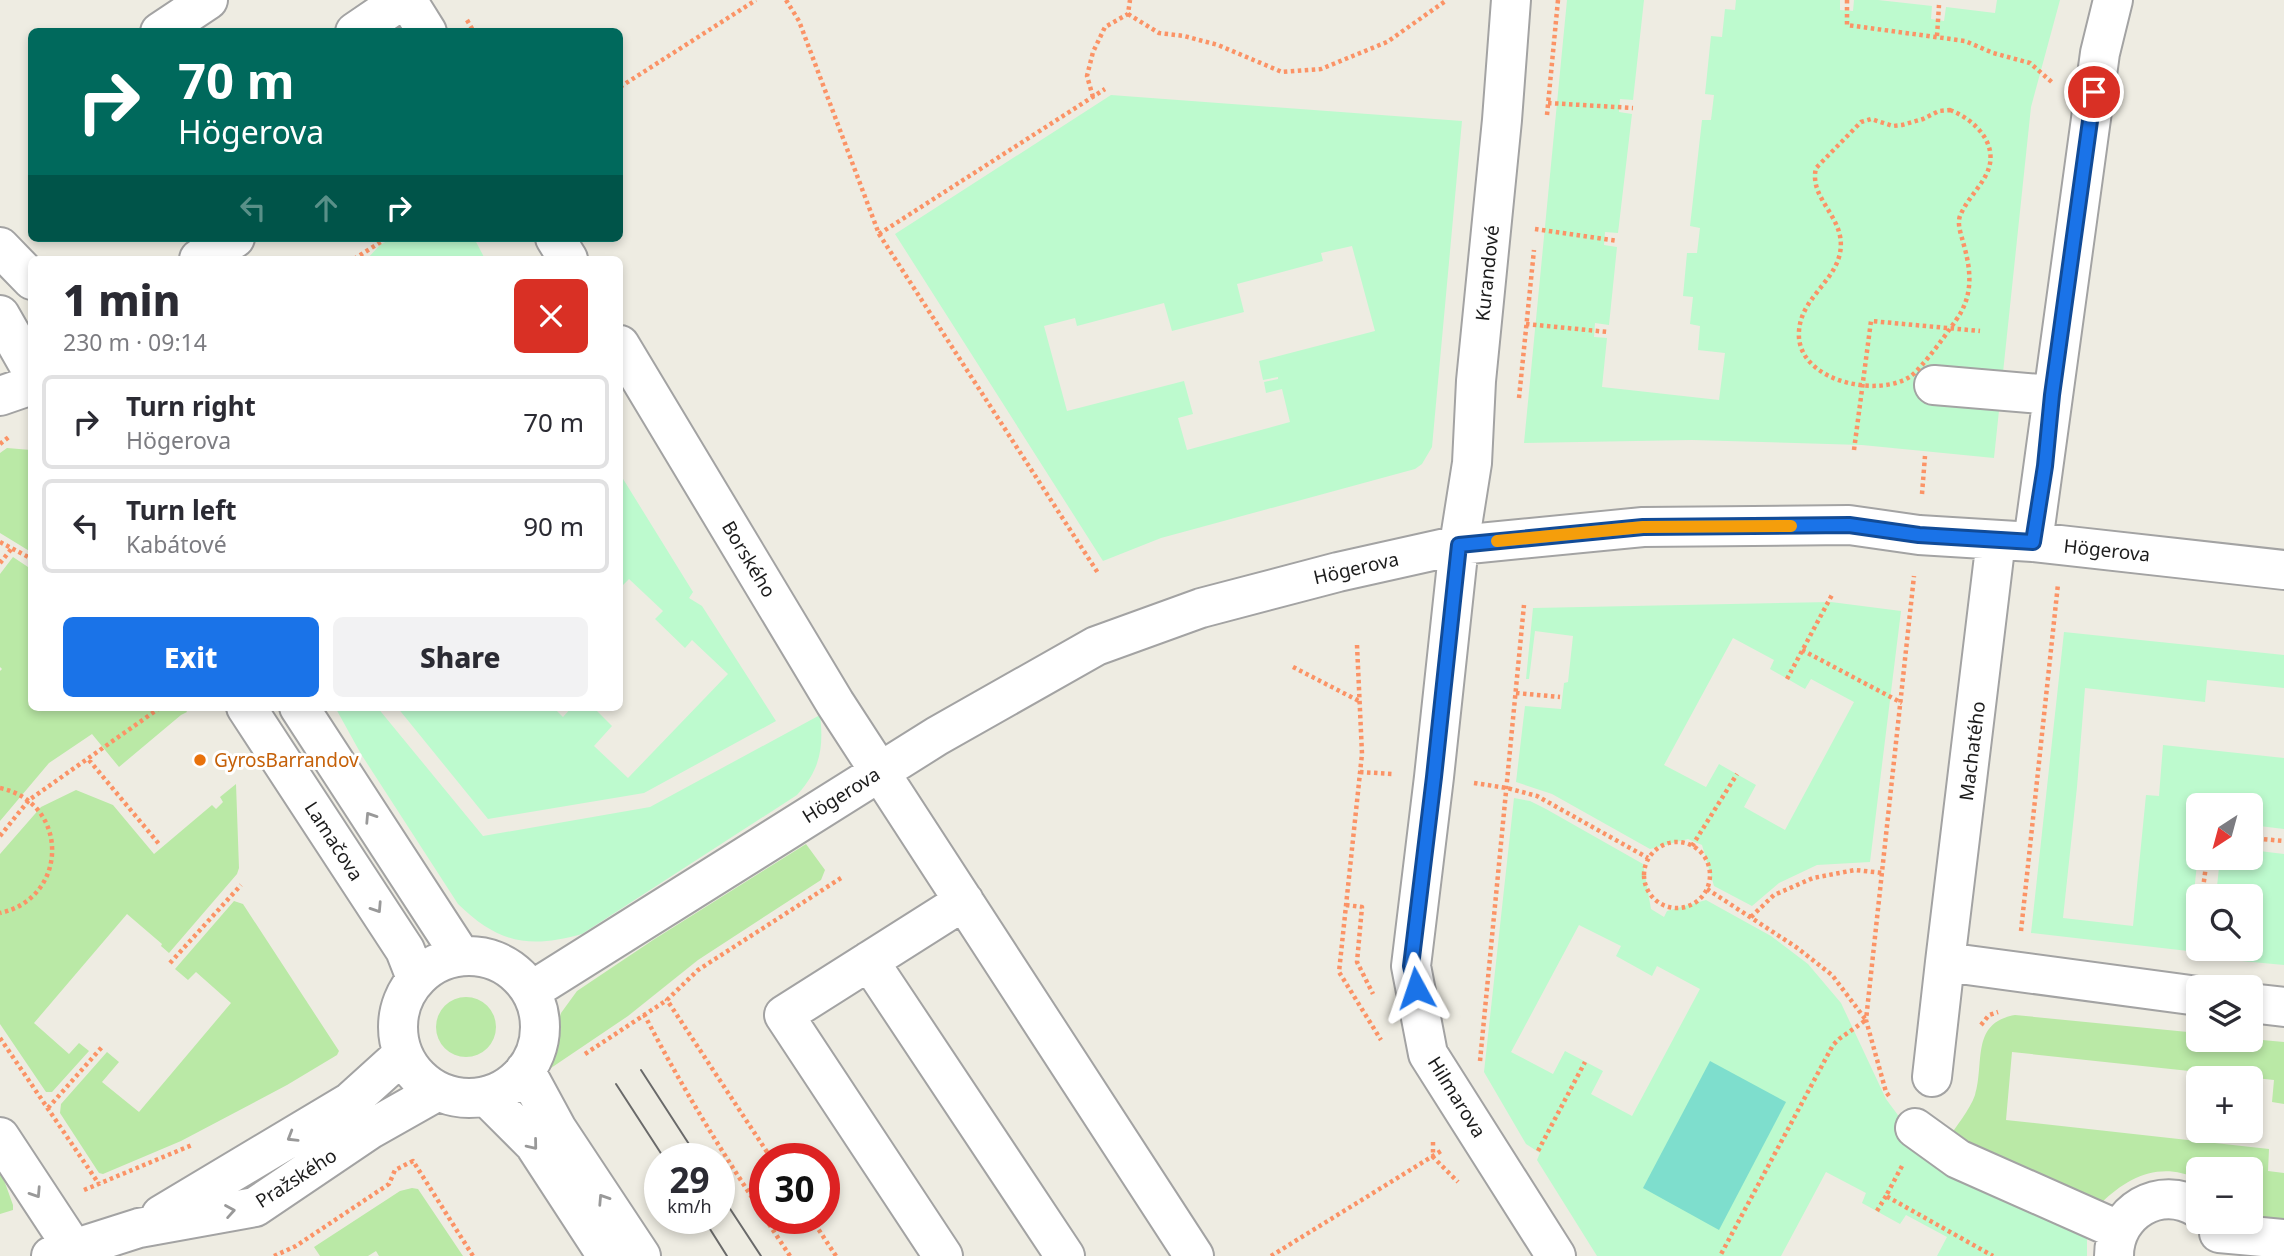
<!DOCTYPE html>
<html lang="en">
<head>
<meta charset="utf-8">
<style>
  body { margin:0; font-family:"Noto Sans",sans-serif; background:#f2f2f3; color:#2b2b33; height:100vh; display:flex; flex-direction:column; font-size:26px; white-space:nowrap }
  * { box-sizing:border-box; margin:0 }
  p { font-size:23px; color:#7c7c81 }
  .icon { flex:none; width:38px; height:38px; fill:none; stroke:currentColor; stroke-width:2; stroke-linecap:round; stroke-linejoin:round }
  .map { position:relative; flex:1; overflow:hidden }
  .drawer { position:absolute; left:28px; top:256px; width:595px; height:455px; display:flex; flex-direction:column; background:#fff; border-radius:10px; box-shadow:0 4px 10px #0003 }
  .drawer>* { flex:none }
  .hud { position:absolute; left:28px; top:28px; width:595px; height:214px; border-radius:10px; box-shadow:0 4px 10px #0003; background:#00695c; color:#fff; overflow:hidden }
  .needle { width:46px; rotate:216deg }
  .controls { position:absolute; left:2186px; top:793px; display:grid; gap:14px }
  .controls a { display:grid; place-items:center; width:77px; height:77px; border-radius:10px; background:#fff; box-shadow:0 4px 10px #0003; font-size:35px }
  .speed { position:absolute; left:644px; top:1143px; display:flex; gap:14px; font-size:35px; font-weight:700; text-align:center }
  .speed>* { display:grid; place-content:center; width:91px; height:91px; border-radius:50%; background:#fff; box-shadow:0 4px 10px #0003; line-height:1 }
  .speed small { font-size:18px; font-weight:400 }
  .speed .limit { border:10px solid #d22; background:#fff; color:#111 }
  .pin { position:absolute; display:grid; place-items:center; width:60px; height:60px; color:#fff; margin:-30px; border:4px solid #fff; border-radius:50%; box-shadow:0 2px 7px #0007 }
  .me { position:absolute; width:77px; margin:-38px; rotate:355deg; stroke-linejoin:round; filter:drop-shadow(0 0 5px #0008) }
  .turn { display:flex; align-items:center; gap:24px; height:147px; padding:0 35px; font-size:32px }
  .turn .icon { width:91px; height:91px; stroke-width:2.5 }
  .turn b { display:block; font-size:49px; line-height:60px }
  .lanes { display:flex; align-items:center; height:66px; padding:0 35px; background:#0003; justify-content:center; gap:35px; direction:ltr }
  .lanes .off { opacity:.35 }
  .round { display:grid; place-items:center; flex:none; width:74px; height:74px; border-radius:10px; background:#f2f2f3 }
  .summary { display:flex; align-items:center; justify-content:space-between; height:119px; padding:0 35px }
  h1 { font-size:42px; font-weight:800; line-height:52px }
  .primary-button { display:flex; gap:14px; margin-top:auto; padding:14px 35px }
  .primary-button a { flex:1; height:80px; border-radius:10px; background:#1a73e8; color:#fff; font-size:28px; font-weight:800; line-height:80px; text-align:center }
  .primary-button a+a { background:#f2f2f3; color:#2b2b33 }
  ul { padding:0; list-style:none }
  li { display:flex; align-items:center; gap:21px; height:94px; margin:0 14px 10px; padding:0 21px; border:4px solid #e1e1e2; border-radius:10px }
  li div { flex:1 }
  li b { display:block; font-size:26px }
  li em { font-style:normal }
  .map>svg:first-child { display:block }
</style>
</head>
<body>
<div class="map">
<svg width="2284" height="1256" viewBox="0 0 2284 1256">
  <rect width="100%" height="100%" fill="#eeece2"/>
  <path fill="#bae9a6" d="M7,448l24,2v102l-31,-19v-80z
    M13,557l18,12 1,138h152l3,5 -6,3 -62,52 -27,-33 -43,29 -49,58v-150l2,-2 -2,-2v-93z
    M236,784l3,84 -2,6 -68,79 -8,-7 1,-2 -35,-30 -93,109 35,31 10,-11 10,8 -37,41h-6l-46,-68v-170l41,-47 35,-17 37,15 41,49 58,-49 4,4 7,-7 -3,-5z
    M806,844l19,26 -4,10 -123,80 -70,56 -80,54 5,-31 8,-26 16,-22 76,-51z
    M234,901l9,3 96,147 -2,4 -50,30 -106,56 -78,33 -4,-1 -39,-60 1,-9 46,-52 12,10 -17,20 37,30 92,-109 -35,-31 -8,8 -13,-11z
    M436 1027a30 30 0 1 1 60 0a30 30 0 1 1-60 0Z
    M2015,1015l183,18v7l53,-1 33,3v62l-12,-2 2,-22 -262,-28 -6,68 263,29 -1,22 16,2v57l-34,-8v-53h-52v10c-37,-18 -69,-3 -97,24l-154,-62c8,-14 23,-31 28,-46 10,-32 -5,-72 40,-80z
    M0,1169l13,36v5l-13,4z
    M412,1188l6,1 45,67h-84l-3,-5 -8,5h-48l-6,-9 86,-56z"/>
  <path fill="#bdface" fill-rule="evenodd" d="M1567,0h77l-11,100 -13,-1 -1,13 13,2 -14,119 -13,-1 -1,13 13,2 -8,78 -14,-2 -1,14 13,1 -5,49 117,13 6,-47 -27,-3 2,-24 -10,-2 3,-27 -10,-1 4,-43h10l3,-25 -10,-2 12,-106h9l3,-25 -9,-1 6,-58 11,1 3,-28 10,1 1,-10h104v10l13,1 1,-11h24l54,6 -1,13 13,2 2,-14 49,6 2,-13h63l-29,107 -37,351 -132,-13 -170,-5 -168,3z
    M1111,95l351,26 -30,326 -10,17 -7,5 -254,69 -58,23 -208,-327zM1352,246l23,85 -116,30 4,19 15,-3v2l-14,3 2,11 16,-4 8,33 -103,28 -9,-32 15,-4 -9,-33 -117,30 -23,-85 31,-8 2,8 87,-23 8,28 72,-19 -7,-28 86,-23 -2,-8z
    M392,238h82l11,21h-118l13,-14z
    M620,474l73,118 -4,6 13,8 74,115 -132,72 -156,26 -91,-112h156l10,10 9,-10h21l19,19 -18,20 34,32 100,-104 -36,-34 -7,8 -30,-29 8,-8 -34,-32 -9,9z
    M1831,602l70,9 -31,251 -53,3 -38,18 -27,23 -38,-20 -12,-41 -14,-6 -38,10 -98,-55 -36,-12 9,-76 36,3 3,-26 4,-1 5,-46 -38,-5 -6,48h-3l7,-71zM1733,638l41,22 -4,9 35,20 6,-10 43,23 -69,128 -41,-23 12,-22 -37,-21 -13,23 -42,-22z
    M2064,632l220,23v33l-77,-8 -2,22 -120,-14 -8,99 -14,131 70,8 13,-131 13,1 4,-51 121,13v71l-33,-4 -1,-20h-52v49l-10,97 -157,-18z
    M335,707h42l106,129 167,-29 170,-92c4,33 0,55 -23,80l-215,139c-53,15 -84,9 -124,-30l-97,-150z
    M1514,798l16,3 16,8 97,55 8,45 13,8 3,-6 39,-11 65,36 37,28 33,39 45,96 26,35 178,91 -3,14v17h-150l10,-19 -41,-22 -6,9 -38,-21 4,-10 -40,-21 -45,84h-184l-60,-96 3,-7 -14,-9 -42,-72zM1579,925l42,21 -5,10 36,20 5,-10 43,23 -68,127 -41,-22 12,-23 -38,-20 -12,23 -42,-22z
    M2251,850l33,4v111l-74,-7 1,-9 39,-1v-52h-34l4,-38h30z"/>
  <path fill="#7edecd" d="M1710,1061l76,41 -67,128 -76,-42z"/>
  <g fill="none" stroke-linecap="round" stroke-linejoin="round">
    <defs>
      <path id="minor" d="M407,0l20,32
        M1511,0l-9,120 -26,261 -4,82 -13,82 -25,232 -23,189 17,88 128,202
        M160,32l48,-32
        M355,32l47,-32
        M555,238l13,21
        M0,247l32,33
        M199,259l36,-21
        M0,315l32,56
        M620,345l215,358 359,553
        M1934,385l118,10
        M0,396l32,-11
        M1996,540l-51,422 253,34
        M2033,542l67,-489 13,-53
        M246,707l159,243 11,28
        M299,707l162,249
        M398 1027a71 71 0 1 1 142 0a71 71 0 1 1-142 0Z
        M869,961l196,295
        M531,991l406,-255 159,-90 105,-38 137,-36 121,-27 184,-18 206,-2 70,10 114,7 251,28
        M2250,1003l34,4
        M525,1070l32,59 84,127
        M1932,1077l13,-115
        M486,1096l48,48 73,112
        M1915,1128l43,31 160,71
        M0,1137l73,111
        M161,1215l189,-113 53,-48
        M2219,1233l65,6
        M51,1256l88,-28 116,-21 114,-77 69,-39
        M943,1256l-159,-241 180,-114
        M2114,1256c0,-44 46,-72 84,-48"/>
    </defs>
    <use href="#minor" stroke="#a3a3a3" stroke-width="42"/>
    <path stroke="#fb9366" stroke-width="4.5" stroke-dasharray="3.5 3.5" stroke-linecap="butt" d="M786,0l13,21 80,213 219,339
      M1847,0v25l118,16 28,12 37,10 24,21
      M1128,14l31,19 25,3 34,9 64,27 39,-3 66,-27 60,-42
      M467,20l7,12
      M1937,36l2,-31
      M620,87l136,-87
      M1093,97l-6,-21 6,-24 12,-25 23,-13 2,-14
      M1548,103l85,5
      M1950,110c26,10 51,36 36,65 -8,15 -20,26 -26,41 -3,8 1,18 3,26 7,24 11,48 -3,72 -8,13 -38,54 -49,62 -33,23 -116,5 -112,-45 2,-31 32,-47 40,-74 11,-38 -31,-56 -23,-89l45,-46 10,-3 22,7 9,-1 21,-6 16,-8z
      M1547,115l11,-115
      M1535,229l83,12
      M879,234l226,-145
      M354,259l33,-21
      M1526,324l82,8
      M1519,398l15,-148
      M0,444l10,-8
      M1854,450l17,-129 109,10
      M1922,494l3,-38
      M0,542l32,17
      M0,563l13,-16
      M1357,645l5,109 -23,218 42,68
      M1802,650l100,53
      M1293,667l66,34
      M1787,679l46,-86
      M1516,693l44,4
      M89,760l70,84
      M1360,772l33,2
      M1474,783l33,5 30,8 111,62
      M0,788c70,15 69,110 0,125
      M0,836l29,-36 132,-93
      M2250,838l34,3
      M1644 875a33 33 0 1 1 66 0a33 33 0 1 1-66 0Z
      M1692,846l45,-72
      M1707,889l89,58 36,28 34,45 -27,19 -6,6 -113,211
      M2202,896l5,-38
      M1346,905l16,2 -5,55 16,32
      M1751,917l23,-22 39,-17 42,-8 28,3
      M2021,931l37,-347
      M2195,955l3,-23
      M170,963l71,-78
      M644,1014c36,70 77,137 121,203
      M1981,1025l8,-10 9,-3
      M0,1038l99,146
      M585,1054l82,-54
      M1480,1061l44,-456
      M1889,1096l-3,-4 -20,-72 48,-444
      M48,1108l54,-61
      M1433,1142v15l25,25
      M1538,1151l47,-89
      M771,1158l-104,-158 31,-30 143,-92
      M1902,1166l-16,30 107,60
      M84,1190l108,-45
      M1877,1211l9,-15
      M765,1218l25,38
      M811,1218l25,38
      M274,1256l22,-10 93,-62 6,-14 18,-9 60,95
      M1271,1256l170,-105"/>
    <use href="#minor" stroke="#fff" stroke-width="38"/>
    <path stroke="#6a6a6a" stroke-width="2" d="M641,1070l57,88
      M616,1084l48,74
      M719,1192l42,64
      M703,1218l24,38"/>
  </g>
  <defs><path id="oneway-chevron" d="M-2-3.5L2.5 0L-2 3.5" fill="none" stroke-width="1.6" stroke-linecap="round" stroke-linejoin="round" transform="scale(1.75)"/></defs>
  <g stroke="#999">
    <use href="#oneway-chevron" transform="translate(370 817) rotate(-123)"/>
    <use href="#oneway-chevron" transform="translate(377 908) rotate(57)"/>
    <use href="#oneway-chevron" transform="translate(292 1137) rotate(149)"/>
    <use href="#oneway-chevron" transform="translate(533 1145) rotate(51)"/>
    <use href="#oneway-chevron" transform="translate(36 1193) rotate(57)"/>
    <use href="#oneway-chevron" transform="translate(603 1199) rotate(-123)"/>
    <use href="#oneway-chevron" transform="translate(230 1211) rotate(-10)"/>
  </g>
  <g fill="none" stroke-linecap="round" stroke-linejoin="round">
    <defs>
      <path id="route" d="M1416,988l-5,-22 23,-189 25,-232 184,-18 206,-2 70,10 114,7 12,-76 7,-71 42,-303"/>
    </defs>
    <use href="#route" stroke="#114b97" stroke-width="18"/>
    <use href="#route" stroke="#1a73e8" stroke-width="12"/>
    <path stroke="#f59e0b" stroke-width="12" d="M1497,541l146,-14 148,-1"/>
  </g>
  <circle fill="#e8710a" stroke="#fff" stroke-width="2.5" cx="200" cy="760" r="7"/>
  <g text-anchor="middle" stroke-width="6" stroke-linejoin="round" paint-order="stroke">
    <g font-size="19" fill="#1c1c1c" stroke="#fff">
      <text transform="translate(1487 273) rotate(-84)" y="7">Kurandové</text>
      <text transform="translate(2107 550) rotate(6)" y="7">Högerova</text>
      <text transform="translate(749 559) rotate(59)" y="7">Borského</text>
      <text transform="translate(1356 568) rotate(-13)" y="7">Högerova</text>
      <text transform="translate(1972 751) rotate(-83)" y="7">Machatého</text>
      <text transform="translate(841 795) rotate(-32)" y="7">Högerova</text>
      <text transform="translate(334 841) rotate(57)" y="7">Lamačova</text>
      <text transform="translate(1457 1097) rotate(58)" y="7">Hilmarova</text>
      <text transform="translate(296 1178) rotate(-33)" y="7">Pražského</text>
    </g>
    <g font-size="19" fill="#c56008" stroke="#fff" text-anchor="start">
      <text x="214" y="767">GyrosBarrandov</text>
    </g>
  </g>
</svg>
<div class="controls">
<a><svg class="needle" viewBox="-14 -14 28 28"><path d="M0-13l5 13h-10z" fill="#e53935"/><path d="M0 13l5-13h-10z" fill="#7c7c81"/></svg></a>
<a><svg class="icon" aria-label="search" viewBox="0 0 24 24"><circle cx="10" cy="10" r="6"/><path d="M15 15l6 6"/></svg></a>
<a><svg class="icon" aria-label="layers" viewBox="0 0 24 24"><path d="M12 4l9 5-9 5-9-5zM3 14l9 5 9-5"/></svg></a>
<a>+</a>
<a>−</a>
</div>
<div class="speed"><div>29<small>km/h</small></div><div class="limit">30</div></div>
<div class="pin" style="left:2094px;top:92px;background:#d93025"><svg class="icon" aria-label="arrive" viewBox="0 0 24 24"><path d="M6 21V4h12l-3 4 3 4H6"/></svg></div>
<svg class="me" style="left:1416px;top:988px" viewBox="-20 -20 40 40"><path d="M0-17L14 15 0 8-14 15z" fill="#1a73e8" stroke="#fff" stroke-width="4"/></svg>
<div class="hud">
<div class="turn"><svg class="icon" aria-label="right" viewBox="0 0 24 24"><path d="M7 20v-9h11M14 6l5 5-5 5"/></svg><div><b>70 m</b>Högerova</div></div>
<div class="lanes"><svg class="icon off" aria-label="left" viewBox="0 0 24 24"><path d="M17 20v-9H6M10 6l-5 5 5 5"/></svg><svg class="icon off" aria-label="ahead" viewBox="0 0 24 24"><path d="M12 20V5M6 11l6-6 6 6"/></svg><svg class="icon" aria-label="right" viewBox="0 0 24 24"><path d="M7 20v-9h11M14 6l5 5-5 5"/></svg></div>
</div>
<section class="drawer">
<div class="summary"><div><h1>1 min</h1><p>230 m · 09:14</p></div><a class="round" style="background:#d93025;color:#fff"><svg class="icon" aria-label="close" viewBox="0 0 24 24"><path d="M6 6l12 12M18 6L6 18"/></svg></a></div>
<ul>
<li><svg class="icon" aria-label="right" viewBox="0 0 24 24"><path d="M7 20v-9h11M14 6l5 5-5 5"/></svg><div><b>Turn right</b><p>Högerova</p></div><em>70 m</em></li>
<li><svg class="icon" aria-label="left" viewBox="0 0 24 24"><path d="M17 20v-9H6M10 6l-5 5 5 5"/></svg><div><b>Turn left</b><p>Kabátové</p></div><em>90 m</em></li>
</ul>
<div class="primary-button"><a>Exit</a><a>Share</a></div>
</section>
</div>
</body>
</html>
